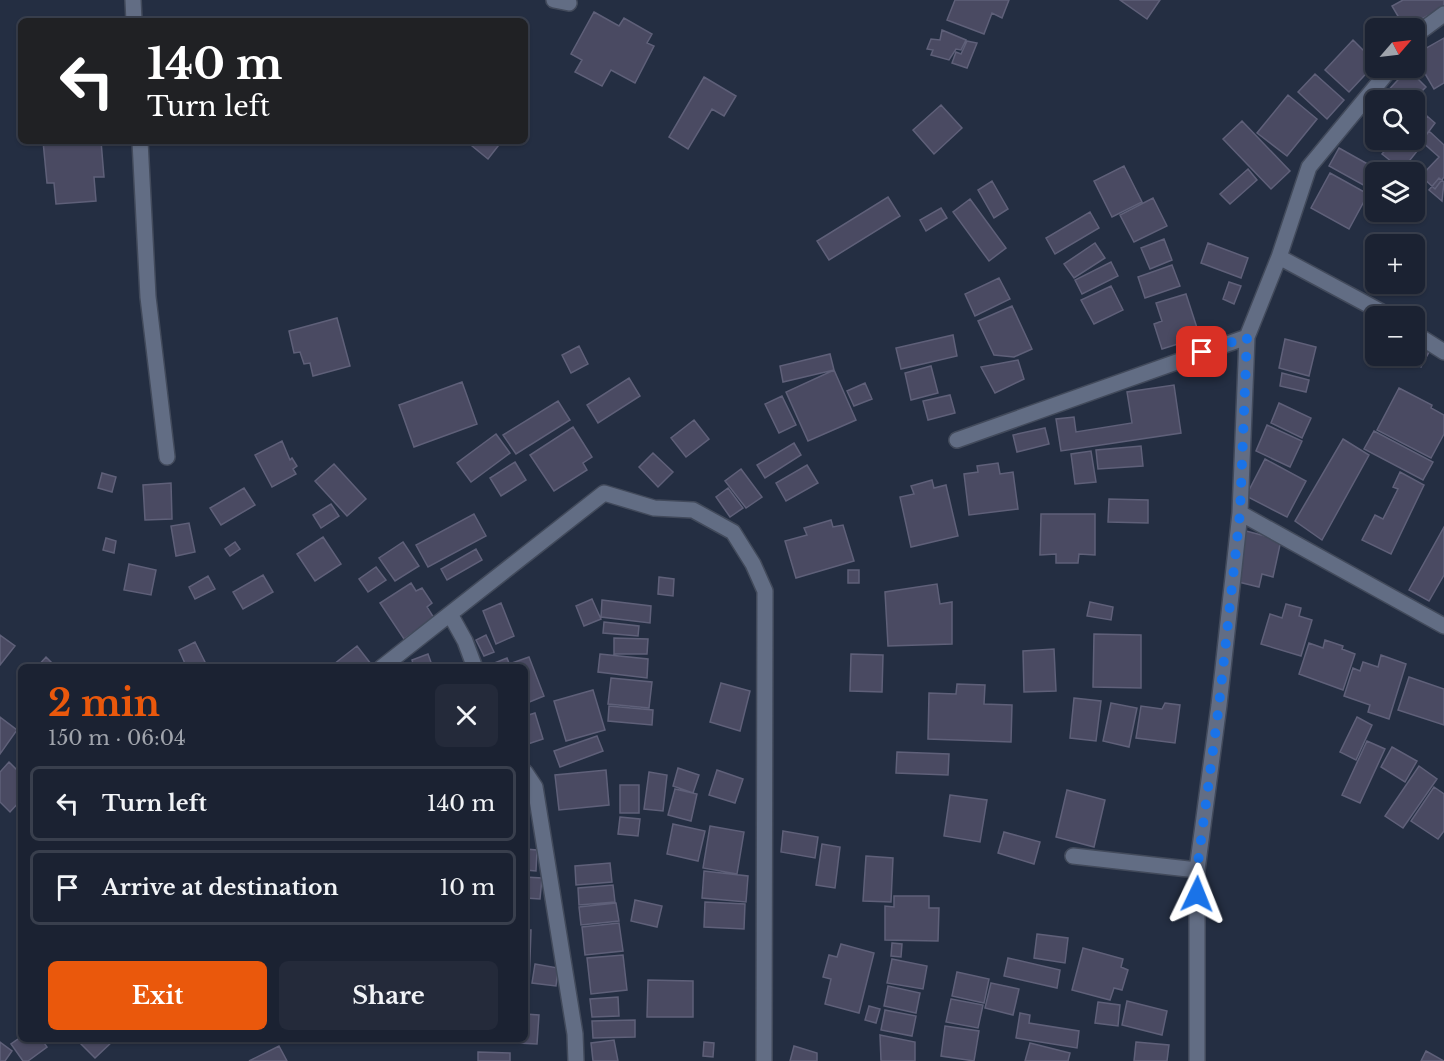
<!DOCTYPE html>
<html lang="en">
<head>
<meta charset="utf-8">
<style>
  body { margin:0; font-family:"Libre Baskerville",serif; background:#242a3a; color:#f1f3f6; height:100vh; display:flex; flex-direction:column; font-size:22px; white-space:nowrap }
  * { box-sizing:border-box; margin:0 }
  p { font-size:20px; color:#a0a4ac }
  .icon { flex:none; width:33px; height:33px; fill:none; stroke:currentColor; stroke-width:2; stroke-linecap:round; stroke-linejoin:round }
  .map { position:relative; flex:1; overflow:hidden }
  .side { position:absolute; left:18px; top:664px; width:510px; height:378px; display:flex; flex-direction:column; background:#1b2232; border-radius:9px; box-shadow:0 2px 4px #0004,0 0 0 2px #393f4d }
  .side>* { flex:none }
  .top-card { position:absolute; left:18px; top:18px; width:510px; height:126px; border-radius:9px; box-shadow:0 2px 4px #0004,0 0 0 2px #393f4d; background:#202124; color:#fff; overflow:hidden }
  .needle { width:39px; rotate:62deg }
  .tools { position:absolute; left:1365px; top:18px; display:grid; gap:12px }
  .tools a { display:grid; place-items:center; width:60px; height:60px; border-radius:9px; background:#1b2232; box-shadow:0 2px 4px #0004,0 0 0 2px #393f4d; font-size:30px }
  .pin { position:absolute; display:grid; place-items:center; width:51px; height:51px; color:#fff; margin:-26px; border-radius:12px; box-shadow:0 3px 9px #0006 }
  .me { position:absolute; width:66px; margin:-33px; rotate:2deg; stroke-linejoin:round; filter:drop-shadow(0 0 4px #0008) }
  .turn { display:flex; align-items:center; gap:21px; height:126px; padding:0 30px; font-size:27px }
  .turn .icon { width:78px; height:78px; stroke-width:2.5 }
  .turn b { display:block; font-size:42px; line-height:51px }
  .round { display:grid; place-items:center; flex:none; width:63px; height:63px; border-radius:9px; background:#242a3a }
  .head { display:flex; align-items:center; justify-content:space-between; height:102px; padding:0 30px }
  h1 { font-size:36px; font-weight:800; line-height:45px; color:#ea580c }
  .primary-button { display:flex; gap:12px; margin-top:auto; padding:12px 30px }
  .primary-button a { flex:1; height:69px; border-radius:9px; background:#ea580c; color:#fff; font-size:24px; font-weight:800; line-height:69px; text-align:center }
  .primary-button a+a { background:#242a3a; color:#f1f3f6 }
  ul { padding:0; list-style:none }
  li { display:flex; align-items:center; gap:18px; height:75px; margin:0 12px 9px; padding:0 18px; border:3px solid #393f4d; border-radius:9px }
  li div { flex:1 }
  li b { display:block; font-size:22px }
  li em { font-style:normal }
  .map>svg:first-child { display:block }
</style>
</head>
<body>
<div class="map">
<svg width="1444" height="1061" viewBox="0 0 1444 1061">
  <rect width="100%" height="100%" fill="#242e42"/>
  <path fill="#4a4a62" stroke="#5f6079" stroke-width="1.5" d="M955,0h54l-7,18 -10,-5 -8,21 -37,-14z
    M1120,0h40l-13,19z
    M1403,0h41v7l-39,21 -13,-22z
    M594,12l25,14 5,-8 28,16 -5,9 7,3 -19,37 -24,-13 -9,16 -27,-14 7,-12 -11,-6z
    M942,30l24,10 -5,10 -5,-1 -7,11 -18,-5 2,-5 -6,-1 4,-10 9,1z
    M1444,38v45l-10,6 -20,-34z
    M1353,40l23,23 -27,29 -24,-22z
    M967,41l10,2 -10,25 -15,-5 4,-11 5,2z
    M1408,69l18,18 -13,13h-23l-6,-5z
    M1315,74l29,26 -17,19 -29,-27z
    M704,77l32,19 -12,20 -12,-7 -24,40 -19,-12z
    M1288,95l29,24 -30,37 -30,-23z
    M941,105l21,23 -28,26 -21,-24z
    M1427,116l8,7 -11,15 -9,-8z
    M1242,121l48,50 -19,18 -48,-50z
    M1429,131l15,14v32l-9,12 -14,-13 18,-19 -18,-16z
    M1394,140h11l13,10 -16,20 -20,-16z
    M43,141h58l3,36h-10l2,24 -40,3 -2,-21h-7z
    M466,141h36l-14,18z
    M1339,148l43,24h-6v20l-47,-26z
    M1124,166l18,36 -30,15 -18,-36z
    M1248,169l9,11 -27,24 -10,-10z
    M1330,173l38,21 -19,35 -38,-21z
    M1439,178l5,4 -2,19 -13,-11z
    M992,181l16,28 -14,9 -16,-28z
    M888,197l12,19 -71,44 -12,-19z
    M1153,198l14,28 -33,16 -14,-27z
    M970,199l36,49 -17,13 -36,-49z
    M941,208l6,10 -21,13 -6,-11z
    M1090,212l9,16 -44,26 -9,-16z
    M1164,239l8,21 -22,9 -9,-21z
    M1095,243l10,15 -31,20 -10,-14z
    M1208,243l40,15 -7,20 -40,-15z
    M1111,262l7,14 -36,18 -7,-14z
    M1172,265l8,21 -35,12 -7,-21z
    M999,278l11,21 -35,17 -10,-22z
    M1229,282l12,4 -7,18 -11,-5z
    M1111,286l12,24 -29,14 -13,-24z
    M1186,294l14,43 -38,12 -8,-25 8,-3 -6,-18z
    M1012,306l20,43 -18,8 -20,-2 -16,-34z
    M337,318l13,48 -37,10 -3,-13 -6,1 -4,-12 -6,1 -5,-22z
    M953,335l4,21 -56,13 -5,-21z
    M1285,339l31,8 -7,29 -30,-8z
    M1414,343l15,9 -8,15 -15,-9 1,-2h7z
    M579,346l9,18 -17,9 -9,-18z
    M830,354l4,16 -51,12 -3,-16z
    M1018,360l6,19 -29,14 -14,-26z
    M931,366l7,27 -27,7 -6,-27z
    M834,370l22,50 -48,21 -22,-49z
    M1282,373l27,7 -3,12 -26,-6z
    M629,378l11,18 -42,27 -11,-18z
    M462,382l15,42 -63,23 -15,-42z
    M865,383l7,16 -18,7 -7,-15z
    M1174,385l7,48 -120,18 -5,-32 18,-2 2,15 56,-9 -5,-31z
    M1399,388l33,17 -1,3 13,7v19l-13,24 -54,-28z
    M950,395l5,18 -27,7 -5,-19z
    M782,396l14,29 -17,8 -14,-29z
    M558,401l12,19 -54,34 -13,-19z
    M1279,403l32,15 -9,20 -31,-15z
    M694,420l15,19 -23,18 -15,-19z
    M1267,425l35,16 -12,26 -34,-16z
    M573,427l19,30 -9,6 4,7 -33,21 -24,-36z
    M1045,428l4,16 -32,8 -4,-17z
    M1374,431l59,31 -10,18 -59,-31z
    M496,434l14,19 -39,29 -14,-19z
    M1343,439l26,16 -47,85 -27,-19z
    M282,441l8,19 2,-2 5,8 -4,3 3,5 -24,13 -17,-32z
    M794,443l7,12 -36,23 -8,-13z
    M1141,446l2,20 -45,3 -2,-19z
    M1091,451l5,31 -21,2 -4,-30z
    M653,453l20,19 -15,15 -19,-20z
    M1265,459l41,22 -19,36 -41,-21z
    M515,462l11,18 -25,16 -11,-18z
    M998,463l2,11 13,-2 5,37 -49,6 -5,-41 14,-2 -1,-6z
    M334,464l32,35 -19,17 -32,-35z
    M807,465l11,18 -32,18 -10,-18z
    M741,469l21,28 -16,11 -21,-27z
    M1400,472l24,13 -33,69 -29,-14 13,-25 8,4 15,-30 -5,-2z
    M102,473l14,4 -4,15 -14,-4z
    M932,480l2,8 12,-3 12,51 -47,11 -11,-50 14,-3 -3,-8z
    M171,483l1,36 -27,1 -2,-35z
    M244,488l11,17 -34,20 -11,-17z
    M728,488l15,20 -13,9 -14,-20z
    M1109,499l39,1v23l-40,-1z
    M331,504l8,12 -18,12 -8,-13z
    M474,514l12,22 -58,31 -12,-22z
    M1041,514h54v41l-16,-1 -1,9h-22v-9l-16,1z
    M831,520l2,7 10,-2 11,36 -58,17 -11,-37 22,-6 -3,-7z
    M189,523l6,29 -19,4 -5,-30z
    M1444,527v48l-15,26 -20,-11z
    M1246,531l35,9 -8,37 -11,-3 -3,13 -25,-6z
    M323,537l18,27 -26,17 -18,-27z
    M106,538l10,3 -2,12 -11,-3z
    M235,542l5,7 -10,7 -5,-7z
    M403,542l16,24 -24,15 -16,-23z
    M476,549l6,11 -35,20 -6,-11z
    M129,564l27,6 -5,25 -27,-5z
    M376,567l10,13 -18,12 -9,-13z
    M848,570h11v13h-11z
    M263,575l10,17 -30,17 -10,-17z
    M208,576l7,13 -20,10 -6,-12z
    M659,577l15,2 -1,17 -15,-2z
    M411,583l5,8 6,-3 10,15 -5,4 7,11 -30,21 -24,-36z
    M937,584l3,20 12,-2v42l-64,2 -3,-54z
    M592,599l9,20 -17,7 -8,-20z
    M602,600l49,6 -1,17 -49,-6z
    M1090,602l23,5 -2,13 -24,-4z
    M501,603l13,33 -18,8 -13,-33z
    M1286,604l15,4 -2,8 13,4 -11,36 -40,-12 9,-30 12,4z
    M604,622l35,4 -1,10 -35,-3z
    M1094,634l47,1v53l-48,-1z
    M0,635l15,11 -15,19z
    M486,635l8,17 -10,4 -8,-16z
    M614,638l34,1 -1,15h-33z
    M1325,640l18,6 -1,3 13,5 -12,36 -44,-16 10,-31 14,5z
    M195,642l13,26h-21l-8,-18z
    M357,646l14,18 -4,4h-38z
    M1054,649l2,42 -32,1 -1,-41z
    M428,654l5,14h-19l-2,-8z
    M600,654l48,5 -1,19 -49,-6z
    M851,654l32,1 -1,37 -32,-1z
    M1381,655l25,9 -17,55 -21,-7 2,-7 -26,-9 9,-28 7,3 3,-9 15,5z
    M46,657l11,11h-21z
    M529,657l15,39 -17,7 -2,-6v-29h-11l-2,-5z
    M507,658l4,10h-18l-1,-4z
    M1409,677l35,12v36l-46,-15z
    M611,678l41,4 -3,26 -41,-4z
    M721,683l29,8 -10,40 -30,-9z
    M957,684l28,1 -1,19 28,1 -1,37 -83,-3 1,-46 27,1z
    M593,690l12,40 -39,11 -12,-40z
    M1074,698l27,3 -5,40 -26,-3z
    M1111,703l26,5 -8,39 -26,-6z
    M1165,703l15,2 -5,38 -39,-5 5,-32 21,3z
    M609,706l44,4 -1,15 -44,-4z
    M535,713l8,26 -18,6v-29z
    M0,717l17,13 -17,24z
    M1357,717l15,8 -16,35 -16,-8z
    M597,736l6,15 -43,16 -6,-16z
    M1367,741l18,8 -25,54 -18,-8z
    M1392,747l25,14 -12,21 -24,-15z
    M897,752l52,2 -1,21 -52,-2z
    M9,762l12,12v26l-11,12 -10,-10v-30z
    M1419,766l18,13 -34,49 -18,-12z
    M678,768l21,7 -6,18 -20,-7z
    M606,770l3,35 -50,5 -4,-35z
    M717,770l26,9 -8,24 -26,-8z
    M649,772l18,3 -4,36 -19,-2z
    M620,785h19v28h-19z
    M1434,787l10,7v37l-6,8 -27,-18z
    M675,789l22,5 -6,27 -23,-6z
    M1067,790l38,10 -11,47 -38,-10z
    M950,795l37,5 -7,42 -36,-6z
    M620,817l20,2 -2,17 -20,-2z
    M673,824l32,7 -7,30 -31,-7z
    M710,826l34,6 -7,42 -34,-6z
    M783,831l35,6 -3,21 -34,-6z
    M1004,832l36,10 -6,22 -36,-11z
    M822,844l18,3 -5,41 -19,-3z
    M525,849l12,1 -1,21 -11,-1z
    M866,856l27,2 -2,44 -28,-1z
    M610,863l2,19 -36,3 -1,-19z
    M704,871l44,5 -2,26 -44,-4z
    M525,877l17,1 -2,21 -15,-1z
    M613,885l2,17 -36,3 -1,-17z
    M894,896h35v12h10l-1,33 -53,-1v-34l9,1z
    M635,900l27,6 -5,21 -26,-6z
    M705,902l40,2 -1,25 -40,-2z
    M616,903l3,18 -38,4 -2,-18z
    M619,923l4,28 -38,4 -3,-28z
    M525,930h6l-2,57h-4z
    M1037,934l31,4 -3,25 -31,-5z
    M892,943l10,1 -1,13 -10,-1z
    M841,944l33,9 -15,60 -34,-9 6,-25 -8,-2 6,-22 8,2z
    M1083,948l40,11 -2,8 7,3 -6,20 -8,-2 -4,12 -38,-10z
    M623,955l4,35 -36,4 -4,-36z
    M1008,958l52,12 -3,18 -53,-12z
    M892,959l35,7 -4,23 -36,-6z
    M535,964l23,4 -2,18 -24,-3z
    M957,972l32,7 -5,24 -32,-7z
    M648,980l45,1v36h-46z
    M991,983l28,6 -6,26 -28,-7z
    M888,986l32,7 -4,20 -32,-7z
    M618,997l1,19 -27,1 -2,-18z
    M951,999l32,6 -5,23 -32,-6z
    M1127,1001l40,10 -5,24 -40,-10z
    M1098,1002l22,3 -2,21 -23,-3z
    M869,1006l11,3 -4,14 -11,-3z
    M885,1010l31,6 -4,20 -31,-6z
    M1020,1013l10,2 -1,8 50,8 -2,17 -61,-10z
    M525,1014l14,1 -2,29 -18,-1 1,-3h5z
    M635,1020v17l-42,1 -1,-17z
    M945,1026l34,5 -5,30 -33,-5z
    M880,1035l35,7v19h-34z
    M21,1037v3h21l5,7 -19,14h-5l-12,-17z
    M77,1040h37l-19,18z
    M614,1040l4,21h-25l-2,-18z
    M0,1042l12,9 -7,10h-5z
    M704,1042l10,1 -1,14 -10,-1z
    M1136,1042l33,3 -2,16h-33z
    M1030,1043l40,10 -2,8h-43z
    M279,1046l8,15h-38z
    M794,1046l23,7v8h-27z
    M1426,1051l18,10h-23z
    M478,1052l32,1v8h-32z"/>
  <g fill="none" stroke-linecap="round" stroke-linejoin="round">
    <defs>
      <path id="street" d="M133,0l1,21
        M554,0l15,3
        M1414,39l7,-8 23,-17
        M140,141l8,156 19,160
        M1279,257l110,59
        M1414,333l30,19
        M957,440l290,-103
        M1240,513l204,113
        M450,614l15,27 10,27
        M381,668l223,-175 50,15 39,2 40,22 20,32 12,27 -1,470
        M525,772l10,15 40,247 1,27
        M1073,856l124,14
        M1197,1061v-191l22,-165 21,-192 7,-176 32,-80 30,-90 82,-99"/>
    </defs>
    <use href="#street" stroke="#424a5b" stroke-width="18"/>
    <use href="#street" stroke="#626d84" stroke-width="15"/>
  </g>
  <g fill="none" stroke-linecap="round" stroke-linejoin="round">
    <path stroke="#1a73e8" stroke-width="10" stroke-dasharray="0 18" d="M1197,894v-24l22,-165 21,-192 7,-176 -45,15"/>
  </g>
</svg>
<div class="tools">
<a><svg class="needle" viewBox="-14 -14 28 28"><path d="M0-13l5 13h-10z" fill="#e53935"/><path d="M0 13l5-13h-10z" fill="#a0a4ac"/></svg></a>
<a><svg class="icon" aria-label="search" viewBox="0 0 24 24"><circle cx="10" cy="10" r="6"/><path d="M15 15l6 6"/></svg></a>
<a><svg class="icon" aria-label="layers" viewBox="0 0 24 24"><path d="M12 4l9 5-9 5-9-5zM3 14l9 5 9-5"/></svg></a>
<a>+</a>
<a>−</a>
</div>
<div class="pin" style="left:1202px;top:352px;background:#d93025"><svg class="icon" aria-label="arrive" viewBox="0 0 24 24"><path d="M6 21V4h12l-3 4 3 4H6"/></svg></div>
<svg class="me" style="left:1197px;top:894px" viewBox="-20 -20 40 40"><path d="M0-17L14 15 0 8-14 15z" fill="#1a73e8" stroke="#fff" stroke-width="4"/></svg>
<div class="top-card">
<div class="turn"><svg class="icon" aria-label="left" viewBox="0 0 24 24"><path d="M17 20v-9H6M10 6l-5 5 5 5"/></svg><div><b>140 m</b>Turn left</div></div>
</div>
<section class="side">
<div class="head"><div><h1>2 min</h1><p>150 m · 06:04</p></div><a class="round"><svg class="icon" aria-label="close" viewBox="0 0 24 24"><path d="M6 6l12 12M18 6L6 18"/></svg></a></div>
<ul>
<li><svg class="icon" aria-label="left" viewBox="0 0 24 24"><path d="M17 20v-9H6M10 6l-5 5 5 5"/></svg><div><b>Turn left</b></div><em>140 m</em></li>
<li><svg class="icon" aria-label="arrive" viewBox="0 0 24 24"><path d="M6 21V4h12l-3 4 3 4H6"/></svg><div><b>Arrive at destination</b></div><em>10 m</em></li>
</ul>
<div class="primary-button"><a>Exit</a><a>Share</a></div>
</section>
</div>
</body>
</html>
